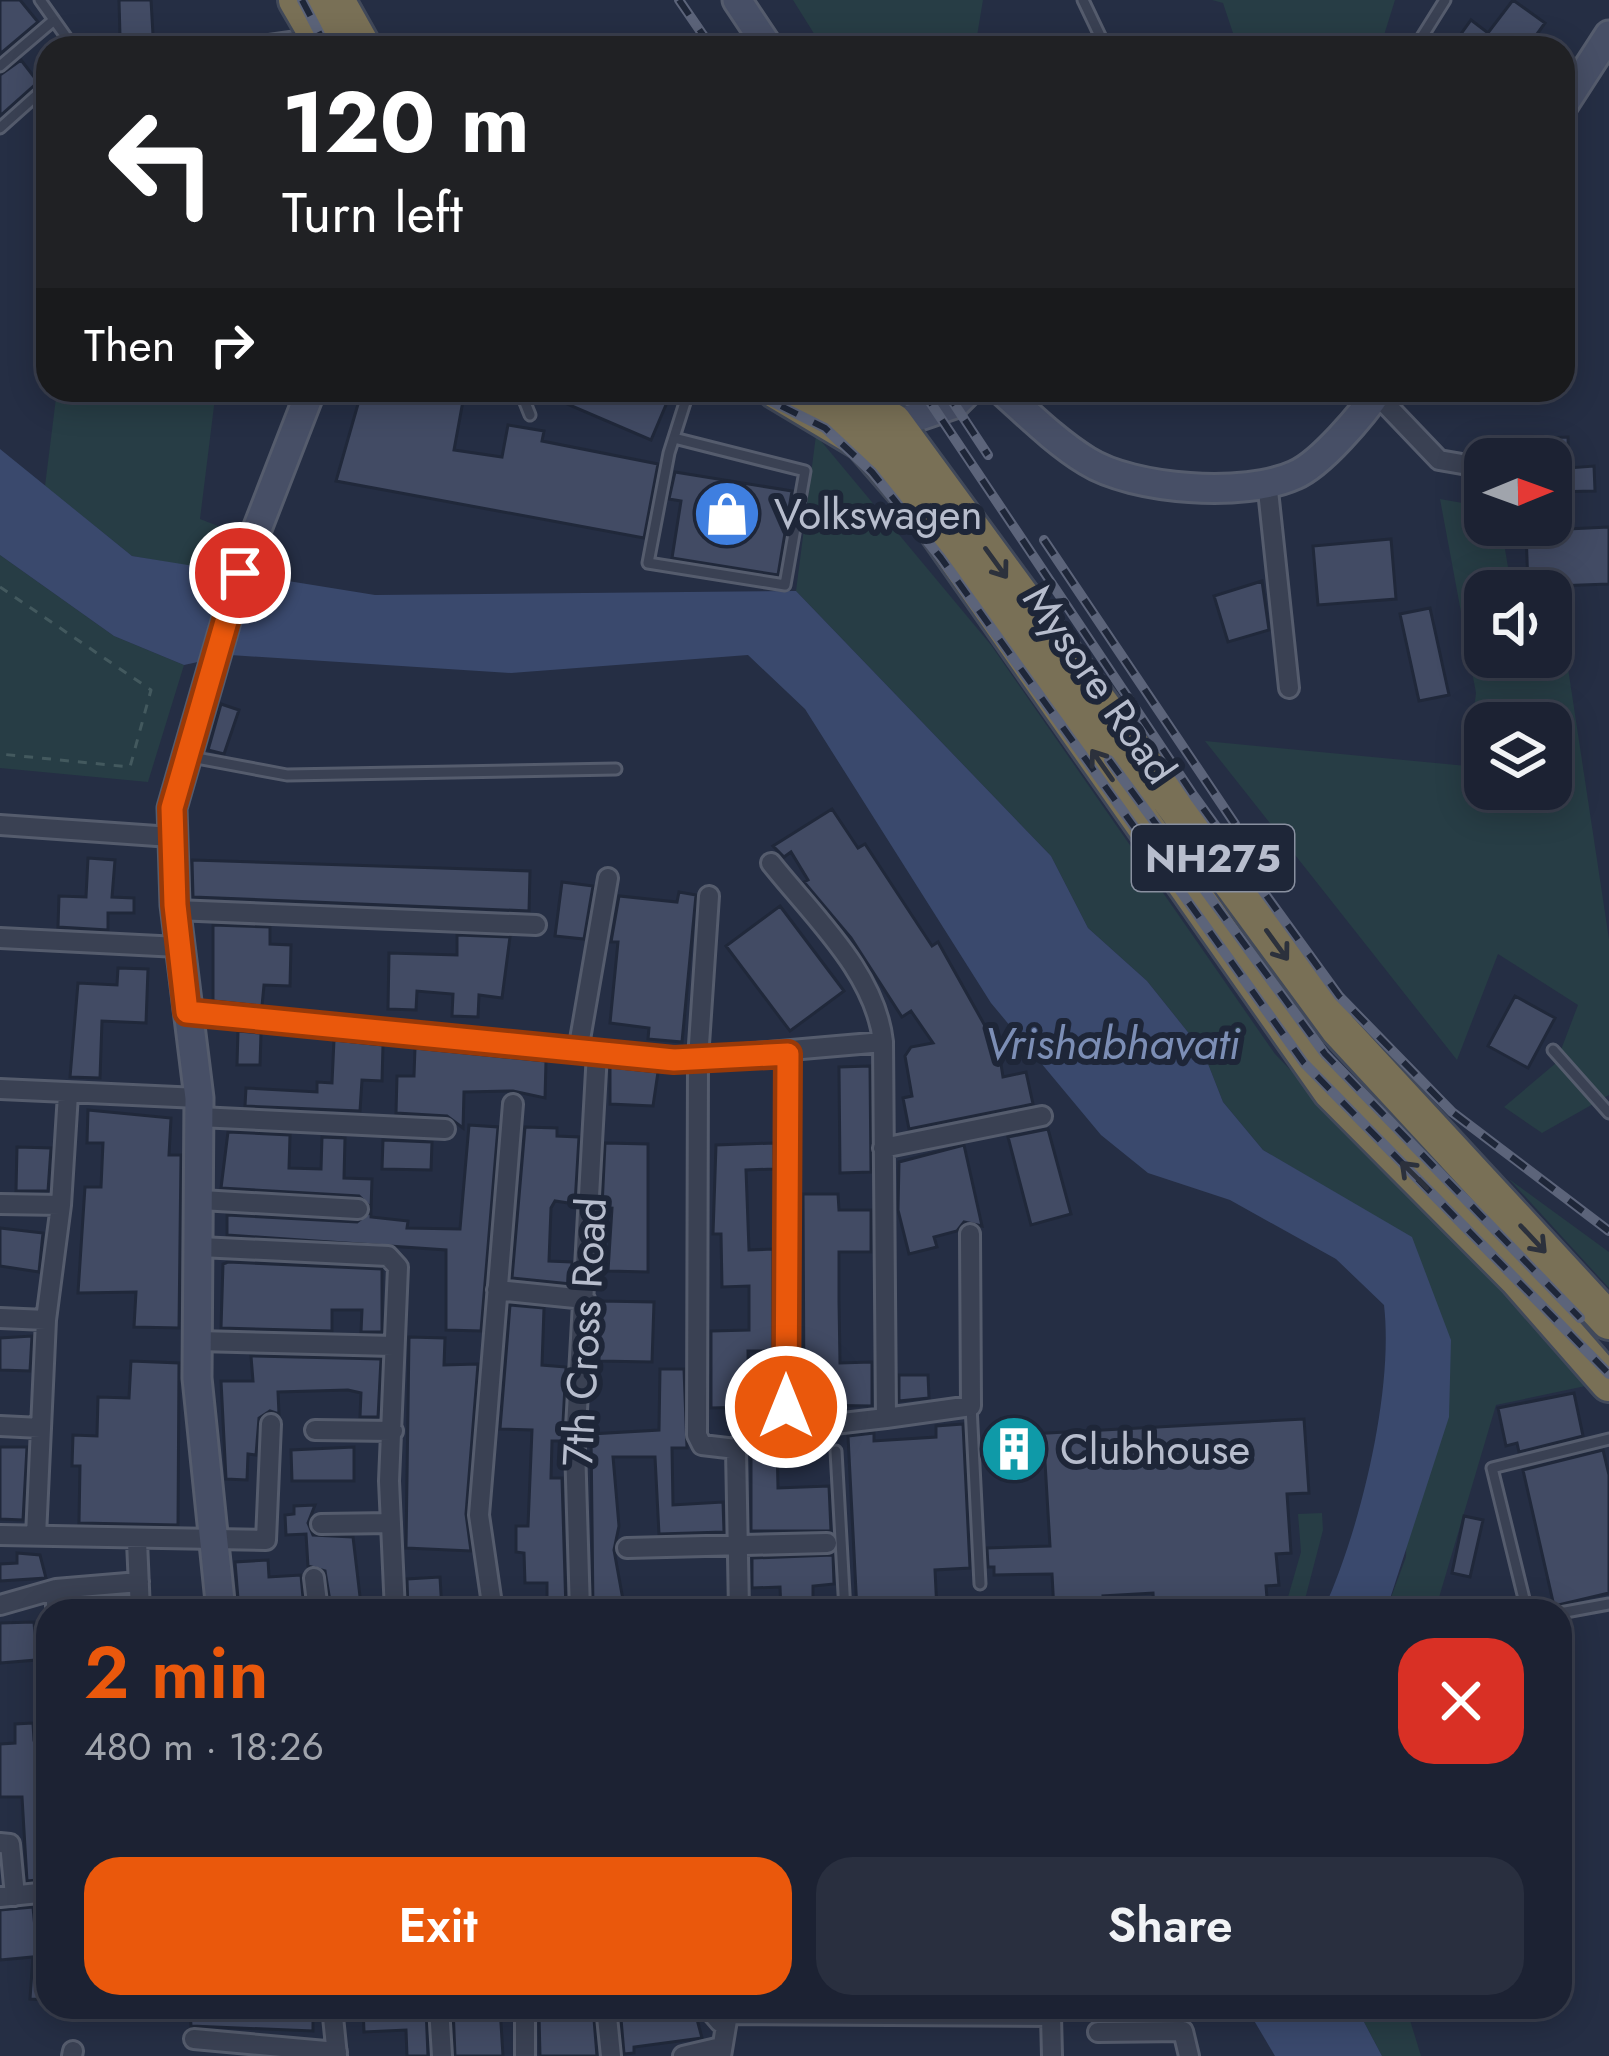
<!DOCTYPE html>
<html lang="en">
<head>
<meta charset="utf-8">
<style>
  body { margin:0; font-family:Jost,sans-serif; background:#292f3f; color:#f1f3f6; height:100vh; display:flex; flex-direction:column; font-size:45px; white-space:nowrap }
  * { box-sizing:border-box; margin:0 }
  p { font-size:39px; color:#a0a4ac }
  .icon { flex:none; width:66px; height:66px; fill:none; stroke:currentColor; stroke-width:2; stroke-linecap:round; stroke-linejoin:round }
  .map { position:relative; flex:1; overflow:hidden }
  .details { position:absolute; left:36px; top:1599px; width:1536px; height:420px; display:flex; flex-direction:column; background:#1c2233; border-radius:36px; box-shadow:0 6px 30px #0003,0 0 0 3px #3a3f4e }
  .details>* { flex:none }
  .banner { position:absolute; left:36px; top:36px; width:1539px; height:366px; border-radius:36px; box-shadow:0 6px 30px #0003,0 0 0 3px #3a3f4e; background:#202124; color:#fff; overflow:hidden }
  .needle { width:78px; rotate:89deg }
  .buttons { position:absolute; left:1464px; top:438px; display:grid; gap:24px }
  .buttons a { display:grid; place-items:center; width:108px; height:108px; border-radius:24px; background:#1c2233; box-shadow:0 6px 30px #0003,0 0 0 3px #3a3f4e; font-size:60px }
  .pin { position:absolute; display:grid; place-items:center; width:102px; height:102px; color:#fff; margin:-51px; border:6px solid #fff; border-radius:50%; box-shadow:0 3px 12px #0007 }
  .me { position:absolute; width:132px; margin:-66px; rotate:0deg; stroke-linejoin:round; filter:drop-shadow(0 0 9px #0008) }
  .turn { display:flex; align-items:center; gap:42px; height:252px; padding:0 48px; font-size:54px }
  .turn .icon { width:156px; height:156px; stroke-width:2.5 }
  .turn b { display:block; font-size:84px; line-height:102px }
  .then { display:flex; align-items:center; height:114px; padding:0 48px; background:#0003; gap:24px; font-size:45px }
  .round { display:grid; place-items:center; flex:none; width:126px; height:126px; border-radius:36px; background:#292f3f }
  .headline { display:flex; align-items:center; justify-content:space-between; height:204px; padding:0 48px }
  h1 { font-size:72px; font-weight:600; line-height:90px; color:#ea580c }
  .button { display:flex; gap:24px; margin-top:auto; padding:24px 48px }
  .button a { flex:1; height:138px; border-radius:36px; background:#ea580c; color:#fff; font-size:48px; font-weight:600; line-height:138px; text-align:center }
  .button a+a { background:#292f3f; color:#f1f3f6 }
  .map>svg:first-child { display:block }
</style>
</head>
<body>
<div class="map">
<svg width="1609" height="2056" viewBox="0 0 1609 2056">
  <rect width="100%" height="100%" fill="#252e44"/>
  <path fill="#273d45" fill-rule="evenodd" d="M793,0h190l-8,48h-152z
    M1212,0h183l-15,48h-142l-15,-45z
    M57,390h159l-16,129 31,12 -20,39 -79,-14 -87,-70z
    M816,435l175,210 284,409 320,330 -99,21 -61,206h-49l20,-54 6,-319 -149,-88 -40,-48 -20,-51 -56,-70 -59,-53 -37,-72 -255,-265z
    M1440,499l45,8v18h16l11,66h-27v66h66v-35h10l48,317v156l-67,38 -38,-26 52,-44 22,-58 -80,-51 -41,106 -252,-319 262,25 9,-73zM1485,723h66v66h-66z
    M0,555l114,81 70,29 -36,117 -148,-14z
    M1509,1179l100,73v36z
    M1322,1513l1,17 -21,81h-18l17,-59 -3,-38z
    M1356,2007h50l15,49h-39z"/>
  <path fill="#3a496d" d="M0,449l132,107 243,39 421,-4 255,265 37,72 59,53 56,70 20,51 40,48 149,87 39,103 -2,77 -63,194h-63c37,-80 71,-220 61,-306l-48,-46 -106,-59 -82,-27 -47,-38 -110,-132 -186,-294 -57,-54 -237,18 -281,-18 -46,10 -70,-29 -114,-81z
    M1246,2007h110l26,49h-107z"/>
  <path fill="#424b64" stroke="#20283a" stroke-width="3" d="M0,0h20l18,22 -38,32z
    M119,0h32l2,35 -33,1z
    M1513,0l32,23 -18,25h-76l20,-28 17,13z
    M21,60l17,22 -38,34v-41z
    M362,390h103l-11,60 48,7 6,-32 36,6 -2,10 116,23 -14,74 -308,-57z
    M573,390h71l24,10 -17,40 -84,-36z
    M1568,437l1,31 25,-2 1,25 -44,1v-33h-32l-1,-20z
    M675,472l117,19 -14,84 -106,-17 9,-57 -12,-2z
    M1609,527v57l-81,3 -2,-56z
    M1391,539l5,60 -78,6 -5,-59z
    M1262,581l7,49 -41,12 -14,-46z
    M1430,608l19,87 -30,6 -19,-87z
    M221,704l18,6 -15,44 -16,-4z
    M832,809l26,39 7,-4 67,102 6,-4 51,91 7,-1 7,45 23,-5 7,32 -124,25 -6,-31 9,-2 -7,-40 6,-9 22,-4 -22,-32 -9,6 -51,-79 -47,-56 4,-2 -17,-28 -7,5 -11,-11z
    M88,858l27,2 -3,37 22,1v15h-26v17l-50,-3 1,-31 27,1z
    M192,860l338,11 -1,40 -336,-14z
    M562,882l31,4 -9,53 -29,-3z
    M679,892l17,3 -14,147 -34,-3 1,-11 -39,-5 8,-81h-7l8,-46 58,6z
    M780,906l64,85 -54,40 -64,-85z
    M213,925l57,2v17l21,1 -1,41 -26,-1 -2,21 -49,-5z
    M457,935l53,2 -8,61 -23,-3 -1,22 -26,-1 1,-22 -36,-3 -1,19 -28,-1 1,-56 68,2z
    M118,968l30,1 -2,54 -44,-2 -2,57 -30,-1 8,-94 39,2z
    M1515,996l40,22 -27,50 -40,-22z
    M238,1031l23,2 -1,32h-23z
    M334,1040l49,5 -1,36 -20,-1 -2,31 -115,-5 1,-18 71,4v-10l15,1z
    M415,1048l131,13 -1,37 -32,-7 -49,1 -1,36 -16,-12 -51,-3 1,-37h17z
    M870,1066l1,106 -31,1 -1,-106z
    M610,1067l48,5 -5,34 -43,-2z
    M88,1110l83,8 -2,37h12l-2,173 -45,-1 2,-35 -58,1 7,-106h16l2,-44h-16z
    M469,1125l29,2 -17,204 -35,-1v-80l-219,-15v-20l130,7 14,-11v6l37,4 -1,7 53,1z
    M525,1127l32,1v8l22,1 -4,67 -20,-3 -4,7 -2,53 23,1 -1,22 -59,-6z
    M1048,1129l23,85 -40,11 -23,-88z
    M228,1132l62,3 -1,33 32,1 1,-32 23,1 -1,40 28,1 -1,29 -12,-12 -138,-8z
    M383,1140l49,2 -1,28 -49,-1z
    M605,1143l43,1v128l-40,-1 4,-63 -10,-1z
    M774,1143v26l-28,1 3,80 24,-1v102h-25l1,56 -38,1v-77l38,-1v-44l-27,1 -1,-53h-8l3,-89z
    M964,1145l18,81 -18,-4 -7,9 -23,6 3,10 -28,7 -11,-44 1,-48z
    M17,1147l34,1 -3,43h-32z
    M803,1194h35l1,16h32v42h-32v49l1,62 32,-1v44l-68,-1z
    M0,1228l43,5 -4,39 -39,-6z
    M228,1262l154,7v63h-21l1,-22h-30v21l-111,-3 2,-64z
    M600,1301l54,1 -2,60 -53,-1z
    M510,1305l34,3 -2,57 24,2 -4,74h-10l-1,37h11l4,133h-19v-28h-22l-1,-30 -8,-1v-26h12l4,-96 -32,-1z
    M32,1336l-2,35 -30,-1v-32z
    M409,1337l36,1 -1,27 34,-1 -12,150 5,37 -65,-3z
    M251,1356l130,3 -3,58h-18l1,-24 -13,-3 -70,2 1,22 -9,-3 -11,7 -3,37 -8,-1 -1,26 -21,-1 -5,-98h32z
    M131,1361l48,2 -1,162 -99,-2 1,-57h-8l1,-31 24,1 1,-39 31,1z
    M660,1369h24l3,79h-15l1,57 50,-3 1,30 -65,2 -4,-77h-42l6,69 -5,24 11,61h-32l-2,-177 68,-4z
    M899,1375h29l1,23 -30,3z
    M1574,1393l9,43 -64,16 -2,-9 -11,3 -8,-38z
    M1304,1419l5,74 -22,1 4,59 -15,1 3,31 -13,1 2,25h-114l-1,-18 -50,3 1,15h-50l-2,-37 -58,1v-8h-6l-1,-19 63,-2 -5,-84 -49,2 -1,-28z
    M963,1424l7,144 -35,2 2,41h-80l-9,-175 26,-3v8l62,-4v-11z
    M777,1444l1,44 51,-2 2,45h-80v-79z
    M0,1447h27l-4,73 -23,-1z
    M354,1447v34h-62l-1,-31z
    M1603,1450l6,25v118l-55,13 -31,-136z
    M315,1505l-7,18 5,12 40,2 8,68 -30,2 -6,-36 -17,-5 -2,-32 -20,1 -1,-20 9,-1v-8z
    M1464,1516l19,4 -13,57 -18,-4z
    M17,1553l23,2 6,23 -46,3v-17l17,-1z
    M833,1555l1,29 -21,2v25h-32l-1,-24 -28,1v-30z
    M268,1560l1,17 32,-2 3,34 -65,2 -4,-49z
    M440,1577l2,34h-34l-1,-32z
    M34,1622l1,13 13,-1v25l-48,4v-40z
    M33,1723l1,17h14v139l-21,2 -5,-84h-22v-53l15,-1v-19z
    M33,1907l2,21 13,-1v73l-18,-1 3,-42 -33,3v-50z
    M190,2007h123v24l-122,-5z
    M363,2007l63,1 2,48h-21l-1,-26 -42,2z
    M453,2007h47l3,49h-48z
    M572,2007h21l4,49h-57l-1,-40 34,-1z
    M620,2007l74,1 8,30 -68,9v6l-10,1z"/>
  <g fill="none" stroke-linecap="round" stroke-linejoin="round">
    <defs>
      <path id="lane" d="M40,0l34,48
        M1083,0l20,42 -4,6
        M217,48l90,-13
        M1415,48l30,-48
        M0,66l54,-46
        M0,128l48,-43
        M520,390l10,25
        M674,438l131,33 -20,114 -137,-22 21,-110 20,-63
        M191,757l96,18 329,-6
        M1553,1050l56,63
        M971,1406l9,178
        M836,1451l9,160
        M1527,1611l-35,-143 117,-29
        M1560,1613l49,-9"/>
      <path id="street" d="M1376,394l63,66 46,8
        M1267,481l22,207
        M0,825l171,12
        M771,863c41,52 105,110 112,179
        M709,896l-11,163 -1,376 5,10 34,4
        M175,910l361,15
        M0,938l179,9
        M187,1012l487,48 209,-18 3,376 -138,16 -12,15 3,162
        M578,1051l30,-173
        M0,1089l199,9
        M199,1117l246,12
        M883,1148l159,-32
        M201,1200l157,9
        M0,1204l61,1 -15,115 -10,216
        M61,1205l7,-111
        M200,1247l188,9 10,11 -9,214 6,130
        M497,1290l88,9
        M0,1318l46,2
        M198,1341l196,5
        M786,1407l2,-353
        M886,1418l85,-12 -1,-172
        M0,1426l41,2
        M315,1430l78,1
        M321,1524l70,-1
        M0,1535l266,5 5,-116
        M137,1541l3,70
        M627,1548l200,-5
        M314,1578l4,33
        M56,1589l83,-7
        M0,1605l56,-16v22
        M493,1611l-14,-96 34,-411
        M580,1611l-5,-165 22,-393
        M0,1843l10,1 5,52
        M0,1897l48,-5
        M332,2007l5,49
        M439,2007l3,49
        M525,2007v49
        M606,2007l5,49
        M707,2007l13,15 8,-8
        M1051,2016l1,40
        M1098,2032l85,-1 6,25
        M194,2039l143,13
        M72,2056l1,-5
        M683,2056l38,-9
        M721,2056l7,-42 323,2 10,-9"/>
      <path id="secondary" d="M737,0l32,48
        M1563,106l46,-71
        M1001,390c27,24 55,52 86,71 46,29 158,37 208,14 26,-11 68,-61 84,-85
        M882,429l73,-25 14,-14
        M221,1611l-24,-233 2,-280 -24,-193 -3,-97 68,-235 71,-183"/>
      <path id="highway" d="M297,0l28,48
        M336,0l27,48
        M776,390l87,52 65,75 403,574 186,187 92,105
        M833,390l60,32 446,607 270,292"/>
    </defs>
    <use href="#lane" stroke="#555c6d" stroke-width="15"/>
    <use href="#street" stroke="#555c6d" stroke-width="24"/>
    <use href="#secondary" stroke="#555c6d" stroke-width="33"/>
    <use href="#highway" stroke="#41495a" stroke-width="42"/>
    <path stroke="#43595e" stroke-width="3" stroke-dasharray="9 9" stroke-linecap="butt" d="M0,587l151,103 -21,77 -130,-13"/>
    <use href="#lane" stroke="#3a4153" stroke-width="9"/>
    <use href="#street" stroke="#3a4153" stroke-width="18"/>
    <use href="#secondary" stroke="#474f66" stroke-width="27"/>
    <use href="#highway" stroke="#797056" stroke-width="36"/>
    <defs>
      <path id="rail" d="M302,0l25,48
        M679,0l33,48
        M749,390l76,38 47,44 69,86 363,505 305,311
        M922,390l272,406 145,200 113,116 157,119
        M945,390l43,65
        M1044,540l191,284
        M1109,760l216,294 255,264"/>
    </defs>
    <use href="#rail" stroke="#5c647a" stroke-width="10"/>
    <use href="#rail" stroke="#1e2638" stroke-width="6" stroke-dasharray="18" stroke-linecap="butt"/>
  </g>
  <defs><path id="oneway-shaft" d="M-6 0H5M1.5-3L5.5 0L1.5 3" fill="none" stroke-width="1.6" stroke-linecap="round" stroke-linejoin="round" transform="scale(3)"/></defs>
  <g stroke="#2c313c">
    <use href="#oneway-shaft" transform="translate(996 563) rotate(54)"/>
    <use href="#oneway-shaft" transform="translate(1102 765) rotate(-125)"/>
    <use href="#oneway-shaft" transform="translate(1277 945) rotate(54)"/>
    <use href="#oneway-shaft" transform="translate(1414 1175) rotate(-135)"/>
    <use href="#oneway-shaft" transform="translate(1533 1239) rotate(47)"/>
  </g>
  <g fill="none" stroke-linecap="round" stroke-linejoin="round">
    <defs>
      <path id="route" d="M240,573l-68,235 3,97 12,107 487,48 114,-6 -2,353"/>
    </defs>
    <use href="#route" stroke="#983908" stroke-width="30"/>
    <use href="#route" stroke="#ea580c" stroke-width="21"/>
  </g>
  <defs>
    <symbol id="shop-disc" viewBox="-11 -11 22 22"><circle r="9.5" fill="#3f7fe0" stroke="#1e2638"/><path d="M-5-2.5h2.3a2.7 3.5 0 0 1 5.4 0H5L5.5 6h-11ZM-1.5-2.5h3a1.5 2.3 0 0 0-3 0Z" fill="#fff"/></symbol>
    <symbol id="building-disc" viewBox="-11 -11 22 22"><circle r="9.5" fill="#0f9aa8" stroke="#1e2638"/><path d="M-4-6H4V6H1V3H-1V6H-4ZM-2.5-4.3h1.7v1.8h-1.7ZM.8-4.3h1.7v1.8H.8ZM-2.5-1h1.7V.8h-1.7ZM.8-1h1.7V.8H.8Z" fill="#fff"/></symbol>
  </defs>
  <g fill-rule="evenodd">
    <use href="#shop-disc" x="689" y="476" width="76" height="76"/>
    <use href="#building-disc" x="976" y="1411" width="76" height="76"/>
  </g>
  <g text-anchor="middle" stroke-width="12" stroke-linejoin="round" paint-order="stroke">
    <rect fill="#1e2638" stroke="#8990a0" stroke-width="3" x="1132" y="825" width="162" height="66" rx="9"/>
    <g font-size="39" font-weight="bold" fill="#b7bdcd">
      <text x="1213" y="872">NH275</text>
    </g>
    <g font-size="42" fill="#b7bdcd" stroke="#1e2638" text-anchor="start">
      <text x="774" y="529">Volkswagen</text>
      <text x="1060" y="1464">Clubhouse</text>
    </g>
    <g font-size="42" fill="#b7bdcd" stroke="#1e2638">
      <text transform="translate(1100 684) rotate(55)" y="15">Mysore Road</text>
      <text transform="translate(584 1332) rotate(-87)" y="15">7th Cross Road</text>
    </g>
    <g font-size="45" font-style="italic" fill="#7c8eb5" stroke="#1e2638">
      <text x="1112" y="1059">Vrishabhavati</text>
    </g>
  </g>
</svg>
<div class="buttons">
<a><svg class="needle" viewBox="-14 -14 28 28"><path d="M0-13l5 13h-10z" fill="#e53935"/><path d="M0 13l5-13h-10z" fill="#a0a4ac"/></svg></a>
<a><svg class="icon" aria-label="sound" viewBox="0 0 24 24"><path d="M4 9h4l5-4v14l-5-4H4zM17 9q2 3 0 6"/></svg></a>
<a><svg class="icon" aria-label="layers" viewBox="0 0 24 24"><path d="M12 4l9 5-9 5-9-5zM3 14l9 5 9-5"/></svg></a>
</div>
<div class="pin" style="left:240px;top:573px;background:#d93025"><svg class="icon" aria-label="arrive" viewBox="0 0 24 24"><path d="M6 21V4h12l-3 4 3 4H6"/></svg></div>
<svg class="me" style="left:786px;top:1407px" viewBox="-20 -20 40 40"><circle r="17" fill="#ea580c" stroke="#fff" stroke-width="3"/><path d="M0-11L8 9 0 5-8 9z" fill="#fff"/></svg>
<div class="banner">
<div class="turn"><svg class="icon" aria-label="left" viewBox="0 0 24 24"><path d="M17 20v-9H6M10 6l-5 5 5 5"/></svg><div><b>120 m</b>Turn left</div></div>
<div class="then">Then<svg class="icon" aria-label="right" viewBox="0 0 24 24"><path d="M7 20v-9h11M14 6l5 5-5 5"/></svg></div>
</div>
<section class="details">
<div class="headline"><div><h1>2 min</h1><p>480 m · 18:26</p></div><a class="round" style="background:#d93025;color:#fff"><svg class="icon" aria-label="close" viewBox="0 0 24 24"><path d="M6 6l12 12M18 6L6 18"/></svg></a></div>
<div class="button"><a>Exit</a><a>Share</a></div>
</section>
</div>
</body>
</html>
